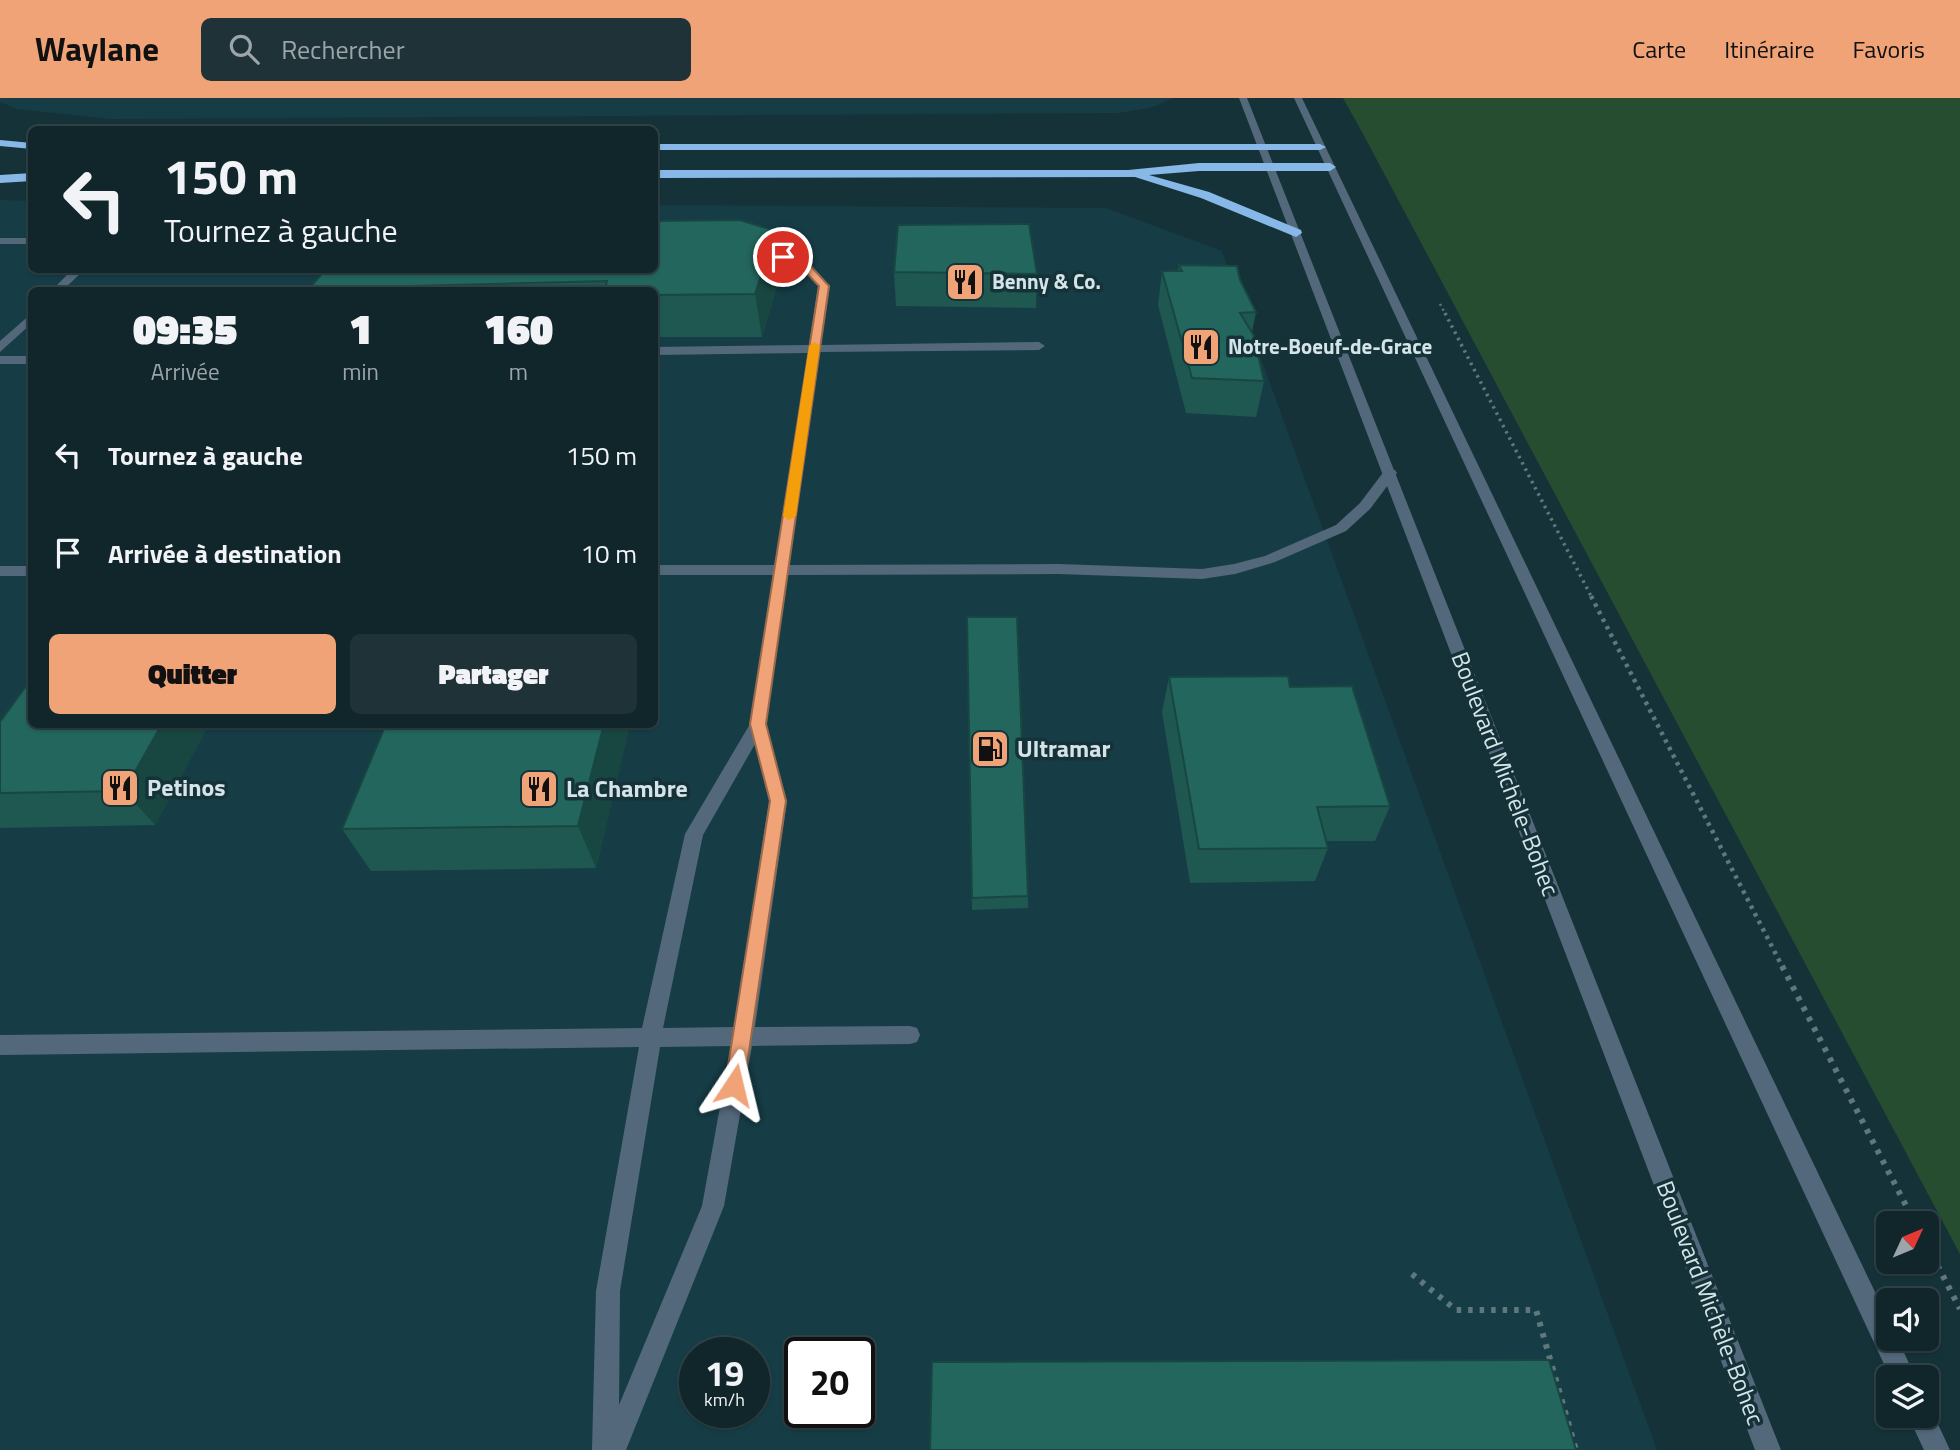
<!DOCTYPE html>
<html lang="fr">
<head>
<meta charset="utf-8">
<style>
  body { margin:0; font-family:"Titillium Web",sans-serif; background:#1e3237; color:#f1f3f6; height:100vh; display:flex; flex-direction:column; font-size:26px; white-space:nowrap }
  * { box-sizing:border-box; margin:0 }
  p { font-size:23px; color:#9ca5a9 }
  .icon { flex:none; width:38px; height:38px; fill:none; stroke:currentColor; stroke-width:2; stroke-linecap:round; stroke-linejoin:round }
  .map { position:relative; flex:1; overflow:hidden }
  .side { position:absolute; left:28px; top:189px; width:630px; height:441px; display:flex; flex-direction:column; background:#10262b; border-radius:10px; box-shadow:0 2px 5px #0004,0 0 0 2px #304347 }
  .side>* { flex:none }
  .top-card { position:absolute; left:28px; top:28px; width:630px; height:147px; border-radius:10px; box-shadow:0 2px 5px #0004,0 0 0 2px #304347; background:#10262b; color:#f1f3f6; overflow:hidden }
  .needle { width:46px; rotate:46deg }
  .fabs { position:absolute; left:1876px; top:1113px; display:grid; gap:14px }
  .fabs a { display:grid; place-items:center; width:63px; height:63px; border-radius:10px; background:#10262b; box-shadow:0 2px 5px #0004,0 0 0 2px #304347; font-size:35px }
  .speed { position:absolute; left:679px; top:1239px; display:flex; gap:14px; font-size:35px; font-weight:700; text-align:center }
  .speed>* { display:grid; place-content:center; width:91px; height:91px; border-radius:50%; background:#10262b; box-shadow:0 2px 5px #0004,0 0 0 2px #304347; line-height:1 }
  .speed small { font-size:18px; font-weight:400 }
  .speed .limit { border:4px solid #111; border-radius:10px; background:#fff; color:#111 }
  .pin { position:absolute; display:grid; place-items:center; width:60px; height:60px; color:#fff; margin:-30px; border:4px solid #fff; border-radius:50%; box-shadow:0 2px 7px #0007 }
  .me { position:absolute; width:77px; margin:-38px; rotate:10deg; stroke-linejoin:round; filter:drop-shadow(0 0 5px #0008) }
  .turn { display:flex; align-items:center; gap:24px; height:147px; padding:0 21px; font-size:32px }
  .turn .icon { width:91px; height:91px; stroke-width:2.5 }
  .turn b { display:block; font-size:49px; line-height:60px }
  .eta { display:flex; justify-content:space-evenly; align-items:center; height:119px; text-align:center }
  .eta b { font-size:42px; font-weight:800; line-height:49px }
  .cta { display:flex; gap:14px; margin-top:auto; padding:14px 21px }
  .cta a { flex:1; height:80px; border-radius:10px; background:#efa377; color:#111; font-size:28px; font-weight:800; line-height:80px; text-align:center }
  .cta a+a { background:#1e3237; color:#f1f3f6 }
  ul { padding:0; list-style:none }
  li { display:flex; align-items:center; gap:21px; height:98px; padding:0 21px }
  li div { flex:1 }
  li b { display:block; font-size:26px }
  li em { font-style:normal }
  header { display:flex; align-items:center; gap:42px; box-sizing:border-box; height:98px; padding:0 35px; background:#efa377; color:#111 }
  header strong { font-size:33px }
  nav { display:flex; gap:38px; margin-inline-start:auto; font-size:24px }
  .search { width:490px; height:63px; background:#1e3237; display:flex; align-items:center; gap:18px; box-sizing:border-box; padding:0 24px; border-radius:10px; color:#9ca5a9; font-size:26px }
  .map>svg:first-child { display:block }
</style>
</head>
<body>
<header>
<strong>Waylane</strong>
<div class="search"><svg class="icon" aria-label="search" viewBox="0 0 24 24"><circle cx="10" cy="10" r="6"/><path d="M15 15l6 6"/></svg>Rechercher</div>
<nav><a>Carte</a><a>Itinéraire</a><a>Favoris</a></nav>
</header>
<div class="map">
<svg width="1960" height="1352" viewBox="0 0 1960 1352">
  <rect width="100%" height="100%" fill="#153239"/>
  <path fill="#163d46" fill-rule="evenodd" d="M0,0h1173l-20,9 -35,6 -1007,6 -94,-10 -17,-7z
    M0,102l31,1 1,69h622l1,-65 451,3 116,43 435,1199h-1657zM32,192h622v434h-622zM695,1255h59v59h-59zM800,1255h59v59h-59z"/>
  <path fill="#274d30" d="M1343,0h617v1156l-598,-1122z"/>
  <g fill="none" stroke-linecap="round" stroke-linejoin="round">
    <path stroke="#5f777d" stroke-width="2.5" stroke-dasharray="2 3.5" stroke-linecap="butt" d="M1440,206l6,11"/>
    <path stroke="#5f777d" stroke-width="3.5" stroke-dasharray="2.5 4.5" stroke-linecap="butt" d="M1445,215l147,285"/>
    <path stroke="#5f777d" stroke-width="4.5" stroke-dasharray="3.5 5" stroke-linecap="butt" d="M1591,498l192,372"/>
    <path stroke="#5f777d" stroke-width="6" stroke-dasharray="4.5 7" stroke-linecap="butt" d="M1782,868l133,257
      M1927,1147l33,64
      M1412,1176l44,36h80l40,140"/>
    <path fill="#54687b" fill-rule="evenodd" d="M0,140h32v6h-32z
      M756,150l51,13 23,25 -9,59 218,-3 6,4 -6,4 -219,2 -31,213 270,-1 143,5 32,-5 31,-8 71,-31 24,-22 25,-33h10l2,3 -27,36 -24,22 -71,31 -40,12 -33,5 -143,-5 -271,1 -22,149 21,77 -32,226 155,-1 7,2 3,7 -3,7 -7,2 -158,2 -28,160 -98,244h-34l4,-159 43,-244 -639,8v-20l642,-7 43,-194 65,-110 23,-149h-119v-10h121l33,-212 -154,2v-8l155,-2 9,-59 -19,-21 -47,-12v-4zM755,646l14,57 -35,226 -71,1 40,-193zM731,948l-29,160 -83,199 1,-114 40,-244z
      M72,172h12l-21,20h-11z
      M32,215v10l-32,29v-11z
      M0,258h32v8h-32z
      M0,468h32v10h-32z"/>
    <path fill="#54687b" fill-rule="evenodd" d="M1239,0h8l534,1352h-26z
      M1294,0h8l586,1221v20h10l17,38h-25z
      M1927,1308l3,1 20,43h-26l-16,-34h19z"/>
    <path fill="#88b8e7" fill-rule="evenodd" d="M0,42l32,3v6l-32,-3z
      M654,46h666l6,3 -6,3h-666z
      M1199,65h131l6,4 -6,4h-131l-50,4 60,17 92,38 1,3 -6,4 -95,-39 -66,-21 -481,1v-8h474z
      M32,75v8l-32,2v-8z"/>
  </g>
  <path fill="#1e5850" d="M776,133l5,41 -19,65h-108v-47h-346z
    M1179,167l61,15 16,32 -4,20 12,49 -8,36 -70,-4 -28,-108 4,-34h16z
    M894,174l143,2 -1,34 -140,-2z
    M967,519l61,279v12l-56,2z
    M1169,579l121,10 100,119 -15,35h-49l2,7 -13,33 -125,2 -28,-171z
    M0,624l209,2 -54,101 -155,3z
    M386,626h244l-34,144 -225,3 -29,-42z"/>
  <path fill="#184741" d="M776,133l5,41 -19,65 -7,-43z
    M162,626h47l-54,101 -31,-34z
    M604,626h26l-34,144 -18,-42z"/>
  <path fill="#23665d" stroke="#184741" stroke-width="2" d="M740,122l36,11 -21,63 -101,1v-5h-49l2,-9 -192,5 -2,4h-105l17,-20h329v-49z
    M1029,126l8,50 -143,-2 4,-47z
    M1179,167l58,1 3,14 16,32 -16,1 14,23 10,45 -72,-3 -30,-107h20z
    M967,519h50l11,279 -56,2z
    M1288,578l2,11 62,-1 38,120 -73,1 11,41 -129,1 -30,-172z
    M32,580v46h130l-38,67 -124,2v-71z
    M386,626h218l-26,102 -236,3z
    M1549,1262l27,90h-646l2,-88z"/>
  <path fill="#efa377" stroke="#9b6a4d" stroke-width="2" d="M783,156l23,7 23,25 -63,438 20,77 -42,284 -3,6 -7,3 -7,-3 -2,-6 45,-284 -20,-77 69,-438 -20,-21 -20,-6 -1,-2z"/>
  <path fill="#f59e0b" d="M814,244l6,4 -24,170 -7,4 -6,-4 26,-170z"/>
  <defs>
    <symbol id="restaurant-square" viewBox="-11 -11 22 22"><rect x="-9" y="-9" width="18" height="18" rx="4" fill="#efa377" stroke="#153239"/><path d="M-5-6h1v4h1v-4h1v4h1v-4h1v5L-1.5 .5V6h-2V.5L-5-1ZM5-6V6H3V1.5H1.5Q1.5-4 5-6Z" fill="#111"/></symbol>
    <symbol id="fuel-square" viewBox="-11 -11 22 22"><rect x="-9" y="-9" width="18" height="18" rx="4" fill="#efa377" stroke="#153239"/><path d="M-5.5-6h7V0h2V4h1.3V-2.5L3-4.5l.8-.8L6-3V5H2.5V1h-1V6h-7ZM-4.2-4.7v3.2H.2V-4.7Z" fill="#111"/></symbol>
  </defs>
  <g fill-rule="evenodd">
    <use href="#restaurant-square" x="943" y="162" width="44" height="44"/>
    <use href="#restaurant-square" x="1179" y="227" width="44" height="44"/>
    <use href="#fuel-square" x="968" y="629" width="44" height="44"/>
    <use href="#restaurant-square" x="98" y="668" width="44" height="44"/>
    <use href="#restaurant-square" x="517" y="669" width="44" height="44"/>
  </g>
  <g text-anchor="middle" stroke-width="7" stroke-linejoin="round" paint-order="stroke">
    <g font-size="21" font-weight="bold" fill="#d4e4e9" stroke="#153239" text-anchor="start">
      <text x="992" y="191">Benny &amp; Co.</text>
      <text x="1228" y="256">Notre-Boeuf-de-Grace</text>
    </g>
    <g font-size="24" font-weight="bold" fill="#d4e4e9" stroke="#153239" text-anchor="start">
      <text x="1017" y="659">Ultramar</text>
      <text x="147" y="698">Petinos</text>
      <text x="566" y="699">La Chambre</text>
    </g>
    <g font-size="24" fill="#d4e4e9" stroke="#153239">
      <text transform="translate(1505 676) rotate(69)" y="8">Boulevard Michèle-Bohec</text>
      <text transform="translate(1710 1205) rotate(69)" y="8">Boulevard Michèle-Bohec</text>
    </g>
  </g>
</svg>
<div class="fabs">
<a><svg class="needle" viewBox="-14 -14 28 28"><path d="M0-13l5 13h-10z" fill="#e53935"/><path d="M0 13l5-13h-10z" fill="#9ca5a9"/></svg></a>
<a><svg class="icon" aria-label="sound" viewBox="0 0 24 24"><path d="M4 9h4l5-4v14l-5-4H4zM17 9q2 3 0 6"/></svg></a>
<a><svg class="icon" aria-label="layers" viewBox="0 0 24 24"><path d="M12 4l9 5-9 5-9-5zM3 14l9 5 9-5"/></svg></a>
</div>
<div class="speed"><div>19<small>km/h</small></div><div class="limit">20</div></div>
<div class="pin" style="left:783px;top:159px;background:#d93025"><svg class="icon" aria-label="arrive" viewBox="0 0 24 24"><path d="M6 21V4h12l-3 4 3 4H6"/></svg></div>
<svg class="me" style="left:734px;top:987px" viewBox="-20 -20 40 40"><path d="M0-17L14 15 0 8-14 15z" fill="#efa377" stroke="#fff" stroke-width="4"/></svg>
<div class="top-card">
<div class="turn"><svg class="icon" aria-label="left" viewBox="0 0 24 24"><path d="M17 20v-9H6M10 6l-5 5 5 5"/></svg><div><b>150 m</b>Tournez à gauche</div></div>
</div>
<section class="side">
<div class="eta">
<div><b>09:35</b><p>Arrivée</p></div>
<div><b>1</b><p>min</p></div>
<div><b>160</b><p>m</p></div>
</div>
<ul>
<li><svg class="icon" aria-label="left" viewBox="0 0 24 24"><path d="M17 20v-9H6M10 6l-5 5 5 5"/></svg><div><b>Tournez à gauche</b></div><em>150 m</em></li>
<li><svg class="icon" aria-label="arrive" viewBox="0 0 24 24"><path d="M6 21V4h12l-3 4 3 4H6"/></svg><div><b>Arrivée à destination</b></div><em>10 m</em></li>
</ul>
<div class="cta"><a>Quitter</a><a>Partager</a></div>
</section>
</div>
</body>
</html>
